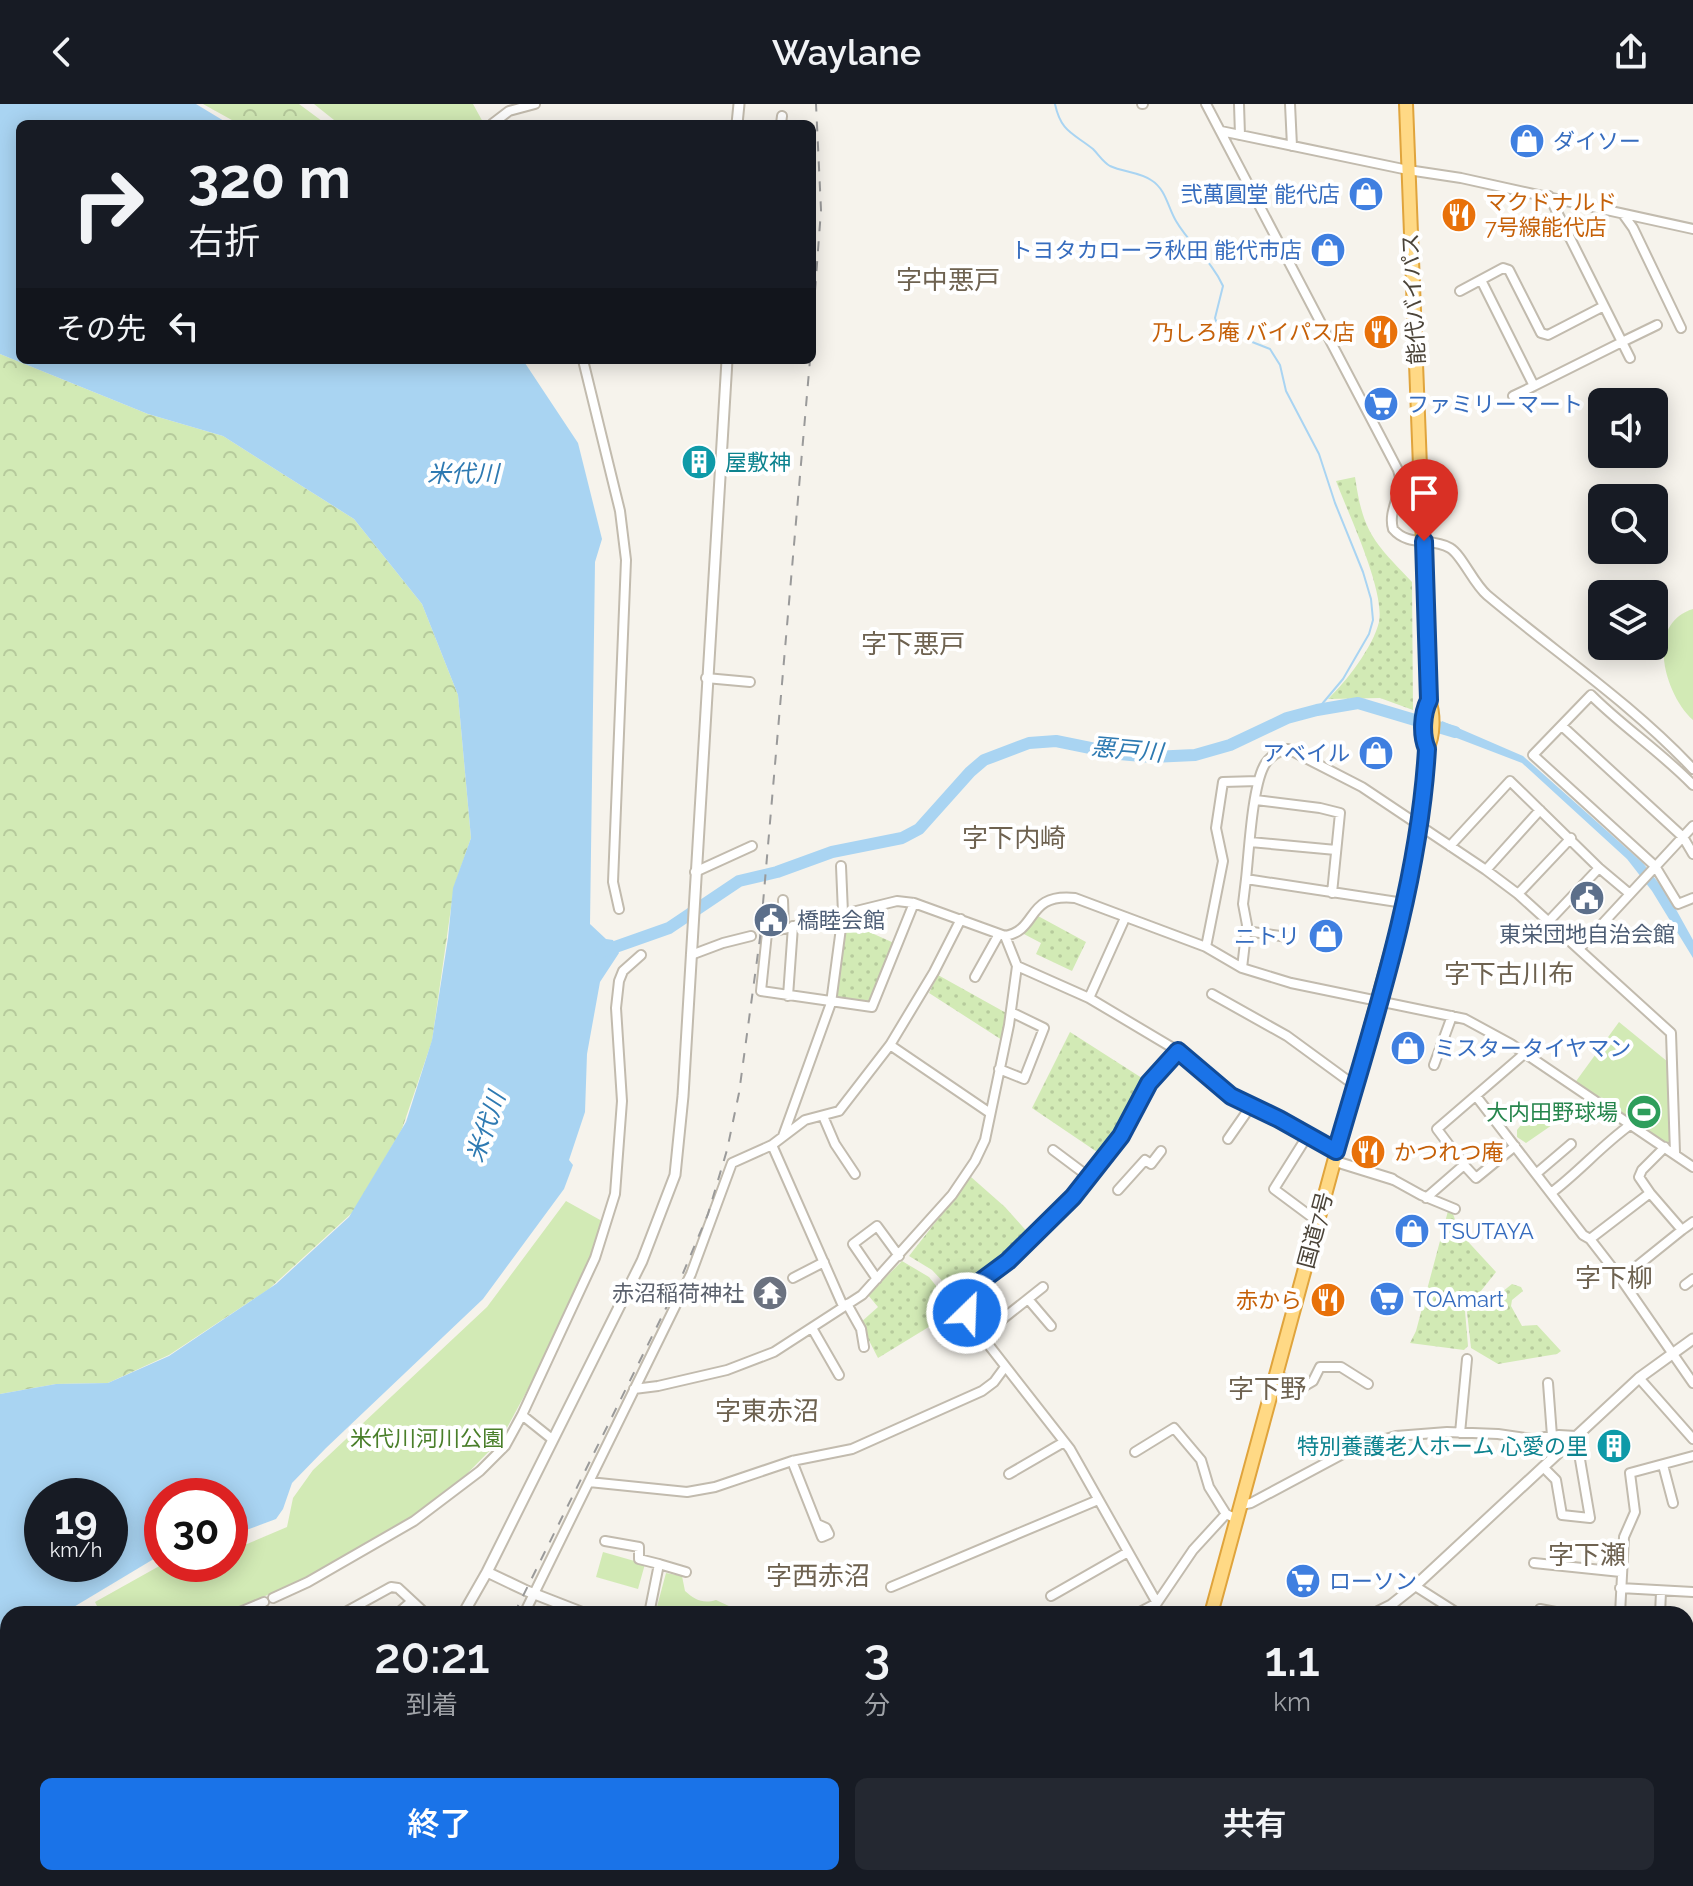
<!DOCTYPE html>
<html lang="ja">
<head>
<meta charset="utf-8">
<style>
  body { margin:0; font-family:Raleway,"Noto Sans JP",sans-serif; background:#242831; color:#f1f3f6; height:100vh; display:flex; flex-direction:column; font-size:30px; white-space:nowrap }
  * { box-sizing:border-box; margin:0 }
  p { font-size:26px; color:#9ea1a6 }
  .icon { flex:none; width:44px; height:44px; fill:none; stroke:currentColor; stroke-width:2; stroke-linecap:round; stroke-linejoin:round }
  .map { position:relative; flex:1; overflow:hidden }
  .panel { position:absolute; left:0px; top:1502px; width:1694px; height:280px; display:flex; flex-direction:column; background:#171b24; border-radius:24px 24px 0 0; box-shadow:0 4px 20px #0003 }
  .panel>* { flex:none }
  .top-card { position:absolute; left:16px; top:16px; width:800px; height:244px; border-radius:12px; box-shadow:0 4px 20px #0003; background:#171b24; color:#f1f3f6; overflow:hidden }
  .controls { position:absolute; left:1588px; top:284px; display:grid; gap:16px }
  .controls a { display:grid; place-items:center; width:80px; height:80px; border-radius:12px; background:#171b24; box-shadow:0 4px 20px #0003; font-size:40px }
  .speed { position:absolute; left:24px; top:1374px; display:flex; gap:16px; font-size:40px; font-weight:700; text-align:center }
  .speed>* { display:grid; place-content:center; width:104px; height:104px; border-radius:50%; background:#171b24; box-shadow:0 4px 20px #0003; line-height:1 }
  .speed small { font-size:20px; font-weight:400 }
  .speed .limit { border:12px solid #d22; background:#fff; color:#111 }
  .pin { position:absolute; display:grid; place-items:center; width:68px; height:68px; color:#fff; margin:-82px -34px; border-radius:50% 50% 50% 0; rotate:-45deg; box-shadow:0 0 8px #0007 }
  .pin .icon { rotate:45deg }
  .me { position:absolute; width:88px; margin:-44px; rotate:24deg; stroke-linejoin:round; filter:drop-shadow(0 0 6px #0008) }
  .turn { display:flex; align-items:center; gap:28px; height:168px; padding:0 40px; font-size:36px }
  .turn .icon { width:104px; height:104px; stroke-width:2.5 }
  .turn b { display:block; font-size:56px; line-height:68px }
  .then { display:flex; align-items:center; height:76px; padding:0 40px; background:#0003; gap:16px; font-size:30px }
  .eta { display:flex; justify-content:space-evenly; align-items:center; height:136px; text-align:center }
  .eta b { font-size:48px; font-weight:600; line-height:56px }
  .primary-button { display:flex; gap:16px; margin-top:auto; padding:16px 40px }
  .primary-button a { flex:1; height:92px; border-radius:12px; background:#1a73e8; color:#fff; font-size:32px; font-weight:600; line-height:92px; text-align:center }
  .primary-button a+a { background:#242831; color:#f1f3f6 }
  header { display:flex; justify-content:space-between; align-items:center; height:104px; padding:0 40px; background:#171b24; font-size:36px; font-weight:600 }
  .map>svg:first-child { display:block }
</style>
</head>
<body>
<header><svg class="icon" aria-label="back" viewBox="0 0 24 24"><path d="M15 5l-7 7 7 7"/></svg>Waylane<svg class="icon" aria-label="share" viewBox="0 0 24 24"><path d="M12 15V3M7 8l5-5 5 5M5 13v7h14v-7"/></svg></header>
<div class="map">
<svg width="1693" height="1782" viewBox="0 0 1693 1782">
  <defs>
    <pattern id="grass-dots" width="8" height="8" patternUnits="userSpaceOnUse" patternTransform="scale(2)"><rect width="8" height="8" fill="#d2eab5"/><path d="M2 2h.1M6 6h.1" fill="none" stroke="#b6ca9c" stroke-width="1.8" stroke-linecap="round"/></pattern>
    <pattern id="forest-crowns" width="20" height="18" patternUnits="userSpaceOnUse" patternTransform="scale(2)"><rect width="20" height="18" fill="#d2eab5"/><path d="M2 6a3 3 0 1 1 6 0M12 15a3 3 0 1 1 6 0" fill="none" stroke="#b6ca9c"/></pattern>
  </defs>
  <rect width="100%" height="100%" fill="#f6f3ec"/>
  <path fill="url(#grass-dots)" d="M1355,373c8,56 19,65 57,105l1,128 -33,-12 -52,1c18,-17 45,-52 51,-77 6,-32 -31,-109 -43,-141z
    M1038,812l48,26 -14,29 -36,-17 5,-11 -19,-10z
    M849,819l45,20 -25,59 -32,-2 -1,-4 9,-71z
    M938,871l70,39 -6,26 -73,-47z
    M1070,928l75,48 -29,57 -16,17 -68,-46z
    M971,1073l34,30 25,28 -23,23 -34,23 -6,-6 -19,12 -16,-17 -23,-14z
    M1448,1107l5,3 7,19 36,39 -31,39 3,35 -4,4 -54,-7 6,-12z
    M902,1157l27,16 16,20 -8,10 8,10 -67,41 -18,-35 18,-16 -10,-12z
    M1512,1180l9,3 2,4 -11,9 -1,6 11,20 15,-1 24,26 -4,3 -59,10 -27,-16 -4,-36 10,-16 4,-1 11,5z"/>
  <path fill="url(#forest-crowns)" d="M203,0h96l27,20h-87z
    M0,250l148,60 75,22 131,83 68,85 36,91 13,143 -17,49 -22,154 -30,88 -49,83 -84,77 -100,66 -61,28 -52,1 -56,10z
    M1541,996c7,2 15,17 14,23l-29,20 -9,-6v-7z"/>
  <path fill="#d2eab5" d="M314,0h159l11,20h-145z
    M1693,505v111c-28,-25 -49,-96 0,-111z
    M1619,918l49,40 5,86 -99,-64z
    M566,1097l36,20 -12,40 -53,111 -36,67 -42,43 -48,38 -77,45 -109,49h-124l-6,-12 68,-38h67v-20h17l40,-17 6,-29 20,-28 174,-163z
    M603,1448l42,12 -7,25 -42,-12z
    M666,1469l16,3 3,15c10,9 18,13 31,9l30,14h-91z"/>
  <path fill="#a9d4f2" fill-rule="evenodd" d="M0,0h196l33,20h-209v236h503l55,83 24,96 -7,23 -5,362 16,15 7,1 6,13 -19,29 -13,72 -2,58 -16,48 4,5 -9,24 -81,110 -157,149 -34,35 -9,26 -7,10 -35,13 -11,-2v-34h-68v58l-100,60h-54v24l-8,5v-249l56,-10 52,-1 61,-27 107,-72 73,-67 57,-95 26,-82 16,-102 5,-50 18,-50 -13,-143 -36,-91 -68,-85 -131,-83 -75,-22 -148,-60zM42,1392h68v68h-68z
    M1442,617l81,35 120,107 25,32 25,45v18l-41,-67 -25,-32 -105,-96 -81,-31z"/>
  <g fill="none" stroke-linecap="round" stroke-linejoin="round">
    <path stroke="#a9d4f2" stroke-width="2" d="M1055,0c6,28 18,29 38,45 6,6 10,13 17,17 13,6 29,6 41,14 15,9 17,28 25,41 14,24 36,40 47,65l-8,32 4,11 51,20 10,16 6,26 33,63 16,49 28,69 8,27 2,21 -4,14 -26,45 -26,31"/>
    <path stroke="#a9d4f2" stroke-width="12" d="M601,848l68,-24 70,-47 38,-9 55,-20 70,-14 17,-9 51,-57 14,-12 45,-17 27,-2 64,13 32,3 43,-2 35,-10 57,-27 30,-8 41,-7 97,29
      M191,1782l5,-8"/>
    <defs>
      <path id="minor" d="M1142,0h1
        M1206,0l192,366c8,21 -11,38 -5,59 15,18 38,8 57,19 12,7 23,35 37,47 69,58 144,108 206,174
        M1239,0l1,31
        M1290,0l2,42
        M492,20l17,-13 26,-7
        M781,20l1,-8
        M1221,27l187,39 53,8 232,51
        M1549,92l55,110
        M1623,110l10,14 48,100
        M1460,187l43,-23 6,2 32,63 7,2 56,-29 18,36 -88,44 -53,-106
        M1630,254l-8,-16 35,-17
        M583,256l37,151 6,49 -13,322 6,27
        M1513,292l21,-10
        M706,574l44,4
        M1562,622l121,111 10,17
        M1693,681c-32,-33 -70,-58 -102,-90l-58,60 122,111 23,38 15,-6
        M1256,696l64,8 20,5 -8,80
        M1250,738l86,8
        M1450,742l60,-65 89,87 31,26
        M1486,766l54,-60
        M695,768l57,-26
        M1518,790l53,-56
        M783,796l1,28
        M914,799l-42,104 -111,-16 6,-58 130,-32 17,2 91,33c34,-6 20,-43 70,-38l131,49 36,21 49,15 174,36 46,25 182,123
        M1404,799l-158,-24c3,-27 6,-90 18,-113 4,-8 15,-16 24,-17l74,38 124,83 32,24 153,139 4,120
        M1125,814l-36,80 89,53 53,45 48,23 57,32
        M1548,818l51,-54
        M1246,827l41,6
        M1206,843l17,-86 -7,-33 7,-46 35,-1
        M1579,845l114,-123
        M691,851l32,-12 28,-7
        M1017,862l72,32
        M1242,864l5,-43 -4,-21 3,-25
        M975,873l24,-43
        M1212,890l75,42 67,49
        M788,892l5,-70
        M890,941l100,68
        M1434,961l18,-49
        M999,965l25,10 20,-51 -33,-16
        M1476,992l107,139 7,4 31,40 72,104
        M823,1012l12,28 20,30
        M1308,1031l-34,54 43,32
        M783,1032l48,-133 12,-90 -2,-47
        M1228,1035l23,-33
        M772,1041l71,161
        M1053,1046l36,27
        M1464,1061l12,13 39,-32
        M1537,1069l34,-29
        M1392,1075l29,16 34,14
        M1118,1086l27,-30 6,4 10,-13
        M1551,1089c28,-21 50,-47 79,-68
        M1650,1089l32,37 11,-8
        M1426,1094l38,-33 -27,-36 87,-75
        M1590,1135l60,-46 -11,-16 3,-7 23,-23
        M793,1174l31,-16
        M877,1175l-24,-35 24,-18 22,30
        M1621,1175l61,-49
        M1685,1181l8,-6
        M1028,1195l23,27
        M847,1200l14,25 3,18
        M812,1224l27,47
        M981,1232l62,-49
        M1276,1270l25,14 12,-7 7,-14h21l27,17
        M1639,1274l54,61
        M1548,1279l4,53
        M634,1285l24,-3 69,-16 47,-18 88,-57 90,-100 23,-34 10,-21 24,-115 8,-59 -12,-30
        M522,1311l30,24
        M1460,1329l7,-74
        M1135,1348l39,-24 27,32 8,27 17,27
        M792,1357l30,76 7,-3 -3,-6 -9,-4
        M1663,1361l10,38
        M1009,1370l55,-32
        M589,1378l98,10 28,-5 77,-26 60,-12 130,-58 12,-9 11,-15
        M1241,1401l10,-2 103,-55 42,-12 51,-4 51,2 34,5 27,-4 17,1 14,82 -28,-3 -6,-35 -13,-13
        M605,1437l34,6v12l20,5
        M1534,1459l87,9
        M1415,1482l44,28
        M891,1483l207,-87
        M1620,1484l73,4
        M1051,1492l77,-44
        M273,1494l35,-16 106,-61 66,-50 25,-25 17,-31 73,-157 20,-64 7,-93 -6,-93 3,-27 4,-10 18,-16
        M1157,1499l-87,-154 -100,-128 -3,-8 2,-23 39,-29 65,-64 48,-61 28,-53 29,-32
        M1540,1505l26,5
        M235,1510l29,-12
        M342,1510l49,-27 7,1 28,26
        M397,1510l15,-13
        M524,1510l167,-340 41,-111 40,-18 33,-25 34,-9 51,-66 44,-73 27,-53
        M649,1510l10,-50 27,8
        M1136,1510l21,-11 36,-53 33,-36 11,5
        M1620,1510l4,-77 11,-25 -5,-39 63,-17
        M1660,1510l1,-22
        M1686,1558h7
        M0,1601l8,-2
        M1686,1620l2,1
        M1686,1710l7,-7
        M215,1774l12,8
        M744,1774l13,8
        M792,1774l12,8
        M970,1774v8
        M995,1774v8
        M1287,1774l3,8
        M1322,1774l5,8
        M1353,1774l5,8
        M1402,1774l5,8
        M1427,1774l4,8
        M1561,1774l7,8
        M1616,1774l7,6
        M1667,1774l6,8
        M22,1782l9,-8
        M391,1782l3,-8
        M715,1782l5,-8
        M914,1782l1,-8
        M1155,1782l46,-8
        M1302,1782l13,-8
        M1365,1782l12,-8
        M1580,1782l8,-8"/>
      <path id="tertiary" d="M737,20l2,-20
        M1334,1057l58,18
        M487,1468l40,19 59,23
        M463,1510l24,-42 155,-311 33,-86 8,-79 44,-736
        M1373,1510l18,-9 24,-19 224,-208 54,-39
        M277,1782l6,-8"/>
      <path id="trunk" d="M1211,1510l186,-684c15,-60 26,-119 30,-181 7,-13 7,-35 2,-49l-23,-596
        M1153,1782v-8"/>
    </defs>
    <use href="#minor" stroke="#c2bbae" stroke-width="12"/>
    <use href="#tertiary" stroke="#c2bbae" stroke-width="13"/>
    <use href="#trunk" stroke="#e0a43c" stroke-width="16"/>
    <use href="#minor" stroke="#fff" stroke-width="8"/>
    <use href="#tertiary" stroke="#fff" stroke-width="9"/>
    <use href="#trunk" stroke="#ffd985" stroke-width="12"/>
    <path stroke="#9a9a9a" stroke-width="2" stroke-dasharray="10 10" stroke-linecap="butt" d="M812,227l9,-121 -5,-106
      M514,1510l167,-336 27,-64 19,-64 12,-57 21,-155 50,-578
      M377,1782l4,-8"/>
  </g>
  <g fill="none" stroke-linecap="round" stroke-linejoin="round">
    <defs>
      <path id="route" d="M967,1209l2,-23 39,-29 65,-64 48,-61 28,-53 29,-32 53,45 48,23 57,32c38,-131 83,-265 91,-402 -6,-14 -5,-35 2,-49l-5,-159"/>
    </defs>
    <use href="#route" stroke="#114b97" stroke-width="20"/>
    <use href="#route" stroke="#1a73e8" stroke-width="14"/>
  </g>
  <defs>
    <symbol id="shop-disc" viewBox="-11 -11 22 22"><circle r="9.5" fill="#3f7fe0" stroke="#fff"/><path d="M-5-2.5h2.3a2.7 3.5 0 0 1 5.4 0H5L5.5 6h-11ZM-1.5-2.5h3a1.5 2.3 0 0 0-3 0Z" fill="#fff"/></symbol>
    <symbol id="restaurant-disc" viewBox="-11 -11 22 22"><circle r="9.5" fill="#e8710a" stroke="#fff"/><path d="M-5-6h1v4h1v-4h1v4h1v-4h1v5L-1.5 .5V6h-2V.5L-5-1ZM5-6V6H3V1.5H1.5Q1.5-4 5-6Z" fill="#fff"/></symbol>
    <symbol id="supermarket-disc" viewBox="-11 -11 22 22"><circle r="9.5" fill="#3f7fe0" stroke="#fff"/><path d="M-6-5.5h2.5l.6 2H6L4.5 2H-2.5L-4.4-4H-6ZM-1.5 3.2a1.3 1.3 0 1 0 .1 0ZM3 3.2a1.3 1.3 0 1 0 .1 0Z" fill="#fff"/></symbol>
    <symbol id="building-disc" viewBox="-11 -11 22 22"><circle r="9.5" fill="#0f9aa8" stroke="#fff"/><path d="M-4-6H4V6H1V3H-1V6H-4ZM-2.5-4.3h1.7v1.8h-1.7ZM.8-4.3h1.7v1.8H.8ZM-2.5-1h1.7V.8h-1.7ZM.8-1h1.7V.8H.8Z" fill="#fff"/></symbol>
    <symbol id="civic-disc" viewBox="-11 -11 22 22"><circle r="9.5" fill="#5c6f8a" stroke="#fff"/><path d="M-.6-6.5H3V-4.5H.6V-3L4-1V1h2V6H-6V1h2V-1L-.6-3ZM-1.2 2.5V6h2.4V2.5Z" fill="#fff"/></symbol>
    <symbol id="stadium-disc" viewBox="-11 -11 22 22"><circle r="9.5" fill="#2e9e5b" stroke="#fff"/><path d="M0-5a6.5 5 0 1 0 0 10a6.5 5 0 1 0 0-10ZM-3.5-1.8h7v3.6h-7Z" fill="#fff"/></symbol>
    <symbol id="temple-disc" viewBox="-11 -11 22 22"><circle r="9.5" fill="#6b7280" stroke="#fff"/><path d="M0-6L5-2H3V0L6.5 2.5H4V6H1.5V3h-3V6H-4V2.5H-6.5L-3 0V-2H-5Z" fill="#fff"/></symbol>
  </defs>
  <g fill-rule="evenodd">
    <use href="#shop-disc" x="1507" y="17" width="40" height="40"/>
    <use href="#shop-disc" x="1346" y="70" width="40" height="40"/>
    <use href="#restaurant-disc" x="1439" y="91" width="40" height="40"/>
    <use href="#shop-disc" x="1308" y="126" width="40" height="40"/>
    <use href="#restaurant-disc" x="1361" y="208" width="40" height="40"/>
    <use href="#supermarket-disc" x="1361" y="280" width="40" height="40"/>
    <use href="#building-disc" x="679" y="338" width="40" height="40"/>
    <use href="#shop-disc" x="1356" y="629" width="40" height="40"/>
    <use href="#civic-disc" x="1567" y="774" width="40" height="40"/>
    <use href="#civic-disc" x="751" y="796" width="40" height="40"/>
    <use href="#shop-disc" x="1306" y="812" width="40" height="40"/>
    <use href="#shop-disc" x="1388" y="924" width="40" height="40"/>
    <use href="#stadium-disc" x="1624" y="988" width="40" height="40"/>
    <use href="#restaurant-disc" x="1348" y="1028" width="40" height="40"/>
    <use href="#shop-disc" x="1392" y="1107" width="40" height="40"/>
    <use href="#temple-disc" x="750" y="1169" width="40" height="40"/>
    <use href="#supermarket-disc" x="1367" y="1175" width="40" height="40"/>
    <use href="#restaurant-disc" x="1308" y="1176" width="40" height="40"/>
    <use href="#building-disc" x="1594" y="1322" width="40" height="40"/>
    <use href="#supermarket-disc" x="1283" y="1457" width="40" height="40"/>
  </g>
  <g text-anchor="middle" stroke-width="8" stroke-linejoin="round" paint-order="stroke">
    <g font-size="22" fill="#366cbe" stroke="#fff" text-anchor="start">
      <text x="1553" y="45">ダイソー</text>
      <text x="1340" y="98" text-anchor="end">弐萬圓堂 能代店</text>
      <text x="1302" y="154" text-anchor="end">トヨタカローラ秋田 能代市店</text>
      <text x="1407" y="308">ファミリーマート</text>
      <text x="1350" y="657" text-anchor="end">アベイル</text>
      <text x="1300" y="840" text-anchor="end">ニトリ</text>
      <text x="1434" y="952">ミスタータイヤマン</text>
      <text x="1438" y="1135">TSUTAYA</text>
      <text x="1413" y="1203">TOAmart</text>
      <text x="1329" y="1485">ローソン</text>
    </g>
    <g font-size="22" fill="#c56008" stroke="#fff" text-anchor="start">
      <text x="1485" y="106">マクドナルド<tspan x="1485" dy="25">7号線能代店</tspan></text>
      <text x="1355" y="236" text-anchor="end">乃しろ庵 バイパス店</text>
      <text x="1394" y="1056">かつれつ庵</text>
      <text x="1302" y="1204" text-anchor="end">赤から</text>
    </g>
    <g font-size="22" fill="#4b4439" stroke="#fff">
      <text transform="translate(1413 195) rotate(-93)" y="8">能代バイパス</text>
      <text transform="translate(1315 1126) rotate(-75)" y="8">国道7号</text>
    </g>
    <g font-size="22" fill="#0d838f" stroke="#fff" text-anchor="start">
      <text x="725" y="366">屋敷神</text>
      <text x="1588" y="1350" text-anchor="end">特別養護老人ホーム 心愛の里</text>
    </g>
    <g font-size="22" fill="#4e5e75" stroke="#fff" text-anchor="start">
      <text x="797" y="824">橋睦会館</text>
      <text x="1587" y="838" text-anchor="middle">東栄団地自治会館</text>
    </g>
    <g font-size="22" fill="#27864d" stroke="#fff" text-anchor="end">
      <text x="1618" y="1016">大内田野球場</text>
    </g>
    <g font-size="22" fill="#5b616d" stroke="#fff" text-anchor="end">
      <text x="744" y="1197">赤沼稲荷神社</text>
    </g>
    <g font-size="22" fill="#4a7f2a" stroke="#fff">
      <text x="427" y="1342">米代川河川公園</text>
    </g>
    <g font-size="24" font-style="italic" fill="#2e7ab2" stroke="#fff">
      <text x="463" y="378">米代川</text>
      <text transform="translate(1127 646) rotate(5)" y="8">悪戸川</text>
      <text transform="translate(486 1023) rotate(-71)" y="8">米代川</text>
    </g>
    <g font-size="26" fill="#6e6250" stroke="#fff">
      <text x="948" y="185">字中悪戸</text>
      <text x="913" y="549">字下悪戸</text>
      <text x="1014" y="743">字下内崎</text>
      <text x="1509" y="879">字下古川布</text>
      <text x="1614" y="1183">字下柳</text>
      <text x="1267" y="1294">字下野</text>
      <text x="767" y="1316">字東赤沼</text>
      <text x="1587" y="1460">字下瀬</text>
      <text x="818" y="1481">字西赤沼</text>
    </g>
  </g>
</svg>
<div class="controls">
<a><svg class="icon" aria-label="sound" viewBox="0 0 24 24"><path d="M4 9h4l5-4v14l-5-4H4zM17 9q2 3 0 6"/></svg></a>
<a><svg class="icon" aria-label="search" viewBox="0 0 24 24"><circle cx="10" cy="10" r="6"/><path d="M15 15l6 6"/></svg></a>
<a><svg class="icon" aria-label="layers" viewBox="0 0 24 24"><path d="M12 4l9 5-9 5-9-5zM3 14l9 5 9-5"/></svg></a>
</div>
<div class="speed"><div>19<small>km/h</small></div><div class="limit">30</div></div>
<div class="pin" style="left:1424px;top:437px;background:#d93025"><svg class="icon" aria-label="arrive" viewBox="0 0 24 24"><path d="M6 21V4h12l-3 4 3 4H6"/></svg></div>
<svg class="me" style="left:967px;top:1209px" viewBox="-20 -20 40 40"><circle r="17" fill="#1a73e8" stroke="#fff" stroke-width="3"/><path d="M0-11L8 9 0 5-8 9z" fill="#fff"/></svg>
<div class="top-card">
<div class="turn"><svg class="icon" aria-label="right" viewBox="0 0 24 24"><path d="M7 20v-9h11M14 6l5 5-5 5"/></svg><div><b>320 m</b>右折</div></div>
<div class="then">その先<svg class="icon" aria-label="left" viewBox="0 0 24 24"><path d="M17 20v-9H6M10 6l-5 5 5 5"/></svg></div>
</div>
<section class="panel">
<div class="eta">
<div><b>20:21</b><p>到着</p></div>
<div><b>3</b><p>分</p></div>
<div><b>1.1</b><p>km</p></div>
</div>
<div class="primary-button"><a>終了</a><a>共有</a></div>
</section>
</div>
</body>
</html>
